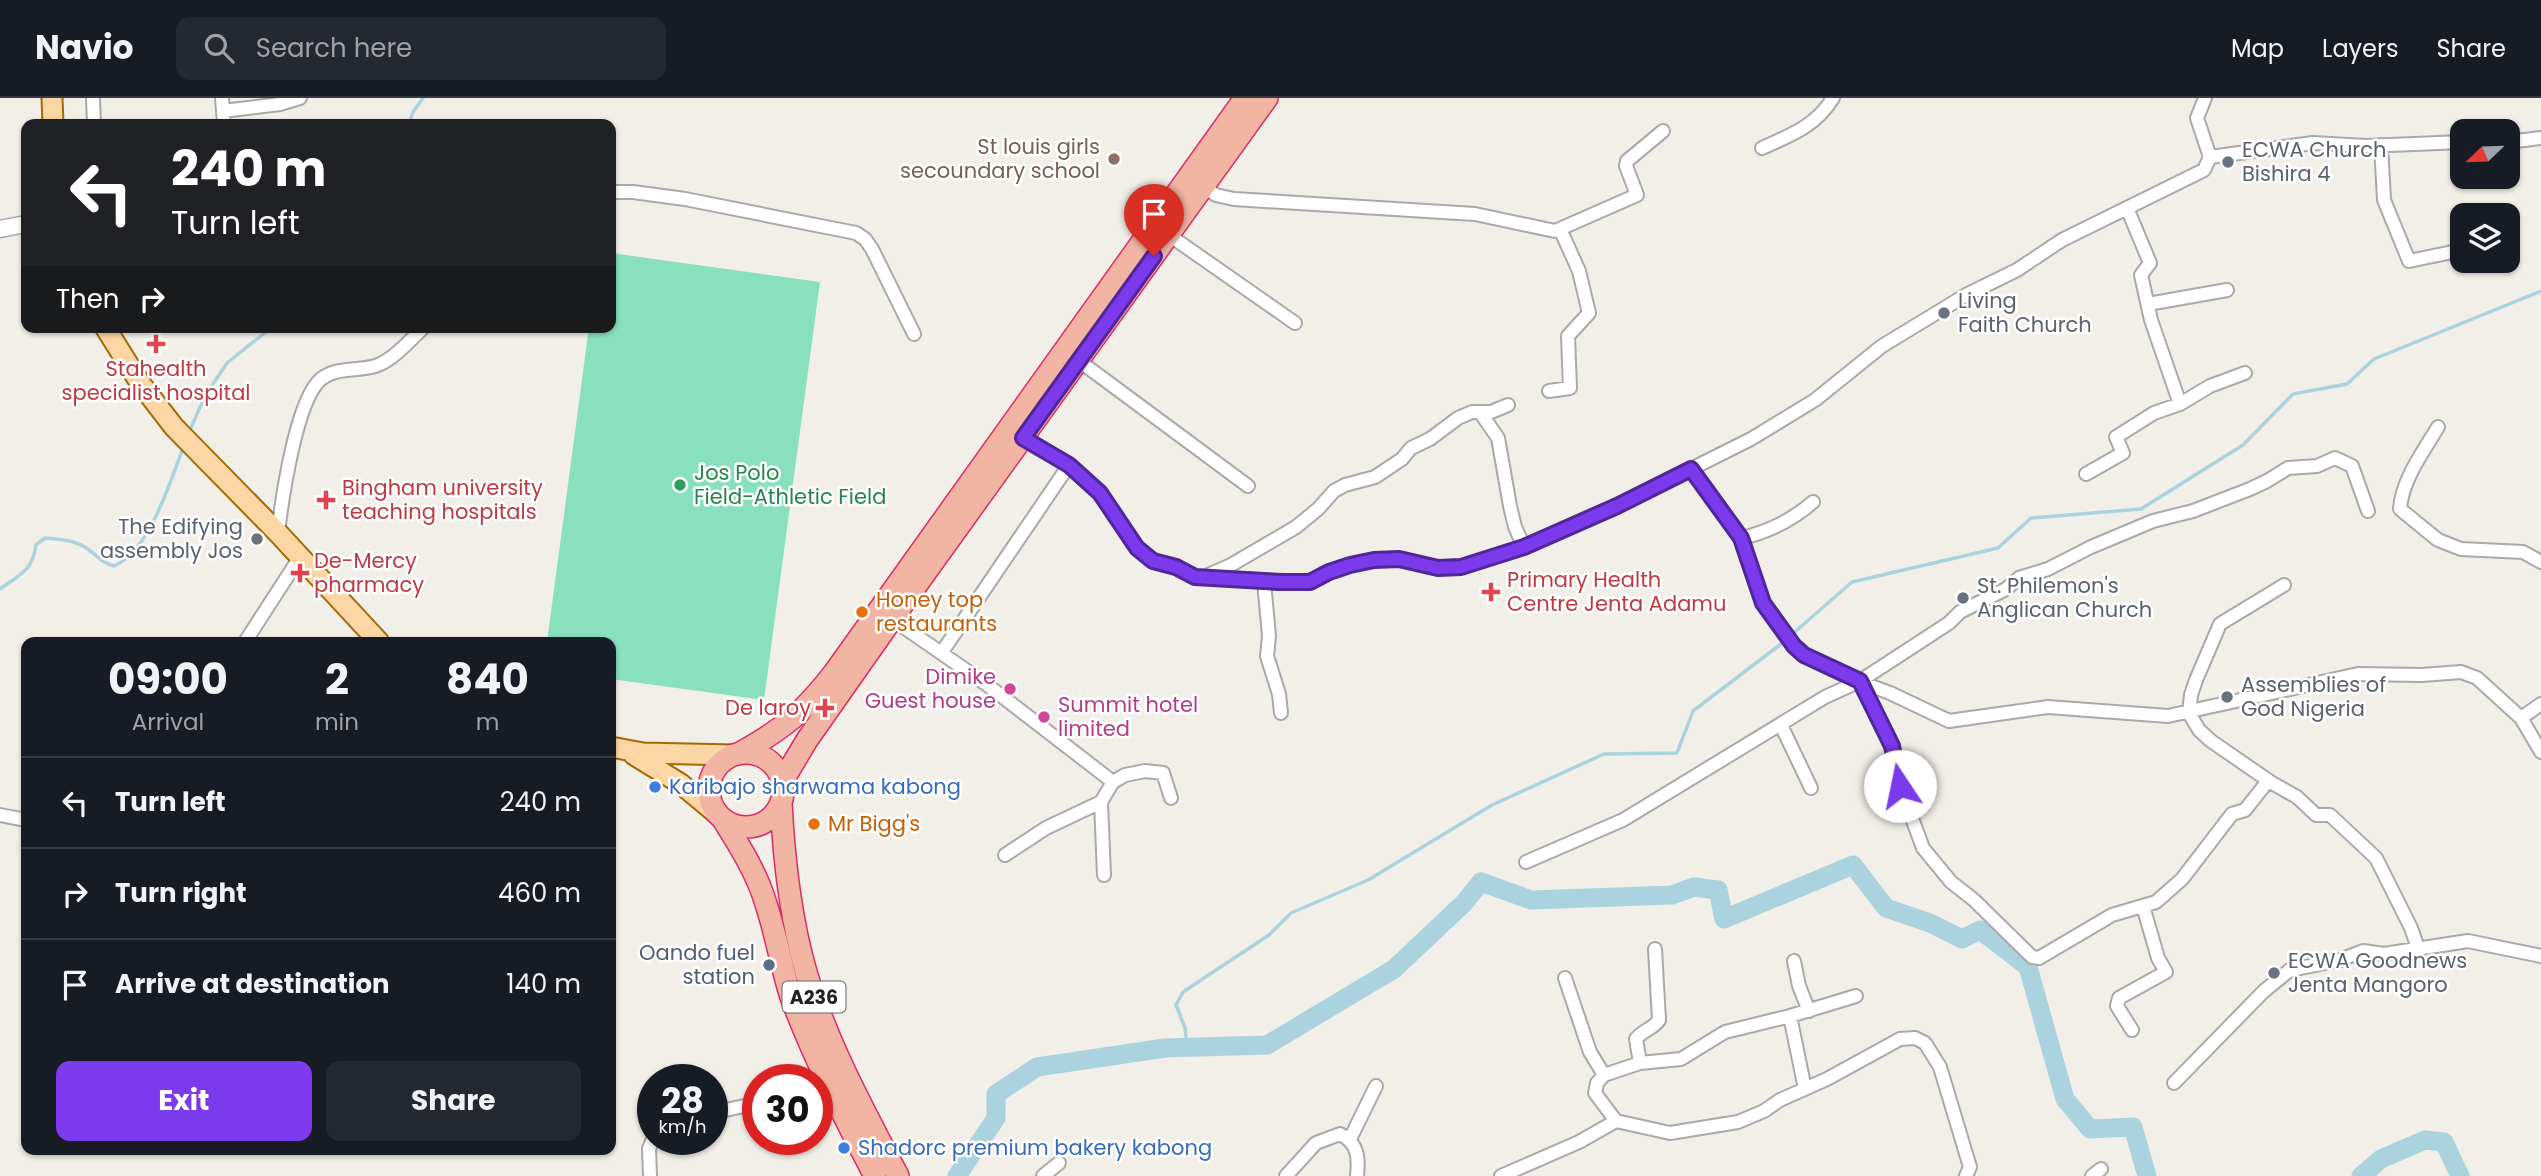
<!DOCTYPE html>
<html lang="en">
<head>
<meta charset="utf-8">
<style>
  body { margin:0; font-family:Poppins,sans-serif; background:#242831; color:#f1f3f6; height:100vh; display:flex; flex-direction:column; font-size:26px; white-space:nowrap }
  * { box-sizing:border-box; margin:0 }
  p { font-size:23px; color:#9ea1a6 }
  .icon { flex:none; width:38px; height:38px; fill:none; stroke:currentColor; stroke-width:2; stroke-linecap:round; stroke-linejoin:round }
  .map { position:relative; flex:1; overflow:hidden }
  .details { position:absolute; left:21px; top:539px; width:595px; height:518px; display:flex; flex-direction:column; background:#171b24; border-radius:14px; box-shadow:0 2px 5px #0004 }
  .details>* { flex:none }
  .guide { position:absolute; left:21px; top:21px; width:595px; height:214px; border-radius:14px; box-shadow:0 2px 5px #0004; background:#202124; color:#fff; overflow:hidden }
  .needle { width:46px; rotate:247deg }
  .fabs { position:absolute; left:2450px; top:21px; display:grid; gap:14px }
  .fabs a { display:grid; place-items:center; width:70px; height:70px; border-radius:14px; background:#171b24; box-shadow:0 2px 5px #0004; font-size:35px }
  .speed { position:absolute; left:637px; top:966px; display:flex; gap:14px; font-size:35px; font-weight:700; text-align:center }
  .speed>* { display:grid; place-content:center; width:91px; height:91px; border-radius:50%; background:#171b24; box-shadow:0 2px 5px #0004; line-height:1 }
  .speed small { font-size:18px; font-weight:400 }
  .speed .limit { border:10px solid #d22; background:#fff; color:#111 }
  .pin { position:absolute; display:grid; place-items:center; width:60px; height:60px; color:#fff; margin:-72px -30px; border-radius:50% 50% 50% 0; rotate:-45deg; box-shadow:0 0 7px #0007 }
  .pin .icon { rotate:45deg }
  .me { position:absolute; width:77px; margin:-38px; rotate:349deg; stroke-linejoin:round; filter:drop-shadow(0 0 5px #0008) }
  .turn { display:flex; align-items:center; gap:24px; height:147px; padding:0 35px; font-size:32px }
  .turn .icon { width:91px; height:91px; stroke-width:2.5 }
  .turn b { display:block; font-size:49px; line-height:60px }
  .then { display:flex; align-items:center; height:66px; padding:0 35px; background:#0003; gap:14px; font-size:26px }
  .eta { display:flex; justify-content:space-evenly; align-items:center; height:119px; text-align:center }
  .eta b { font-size:42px; font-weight:700; line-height:49px }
  .cta { display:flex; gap:14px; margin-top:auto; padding:14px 35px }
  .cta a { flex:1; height:80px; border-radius:14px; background:#7c3aed; color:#fff; font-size:28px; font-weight:700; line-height:80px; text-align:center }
  .cta a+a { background:#242831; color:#f1f3f6 }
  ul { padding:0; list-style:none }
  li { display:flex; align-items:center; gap:21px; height:91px; padding:0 35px; border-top:2px solid #363941 }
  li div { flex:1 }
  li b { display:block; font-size:26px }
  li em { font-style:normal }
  header { display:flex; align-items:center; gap:42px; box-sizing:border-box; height:98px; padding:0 35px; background:#171b24; border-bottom:2px solid #363941 }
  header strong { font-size:33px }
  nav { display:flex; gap:38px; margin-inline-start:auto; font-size:24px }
  .search { width:490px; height:63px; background:#242831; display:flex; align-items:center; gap:18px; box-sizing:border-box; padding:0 24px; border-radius:14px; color:#9ea1a6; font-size:26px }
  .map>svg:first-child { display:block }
</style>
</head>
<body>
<header>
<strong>Navio</strong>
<div class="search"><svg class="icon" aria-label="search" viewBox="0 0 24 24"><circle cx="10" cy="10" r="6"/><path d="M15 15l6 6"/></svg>Search here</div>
<nav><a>Map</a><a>Layers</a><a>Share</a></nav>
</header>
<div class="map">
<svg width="2541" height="1078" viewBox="0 0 2541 1078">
  <rect width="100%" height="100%" fill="#f2efe9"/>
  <path fill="#88e0be" d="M611,155l209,29 -56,418 -153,-21v-37h-64l42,-315h22z"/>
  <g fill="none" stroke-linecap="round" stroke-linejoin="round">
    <path stroke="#aad3df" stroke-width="3.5" d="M409,26l4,-12 10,-14
      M189,334l16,-36 22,-33 40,-32 1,-4
      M0,491c20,-15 32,-17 36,-44l9,-7c14,1 28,2 40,9 11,7 16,16 29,19 37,-17 55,-83 70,-120
      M1187,949l-2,-19 -9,-23 7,-13 86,-57 22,-22 77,-33 124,-75 112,-51 73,-1 16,-42 88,-67 71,-62 146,-34 33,-30 110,-9 102,-64 50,-51 54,-10 27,-25 167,-68"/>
    <path stroke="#aad3df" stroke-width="19" d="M957,1078l39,-58v-24l41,-27 128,-19 102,-3 127,-76 70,-66 17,-21 50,18 141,-5 22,-8 24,3 6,29 129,-54 33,43 44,15 32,16 18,-9 48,37 37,132 25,30 43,-2 14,49
      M2361,1078l20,-17 44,-19 19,2 16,34"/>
    <defs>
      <path id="minor" d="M93,0l1,26
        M222,0l2,26
        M223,13l57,-7 20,-6
        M2508,44l33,-4
        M2381,47l3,55 25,61 53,-11
        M1762,50c29,-13 54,-22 71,-50
        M2210,59l103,-14 53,3 96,-4
        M1199,86l17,11 18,4 241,15 80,17 82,-36 -11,-29 1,-5 36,-30
        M611,94h22l52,7 171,34 9,6 7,10 42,85
        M2127,110l23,55 -9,12 10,45 29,84
        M1169,137l126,88
        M2148,206l79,-14
        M1078,262l170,126
        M1549,293l21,-3 -2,-52 21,-23 -10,-42 -19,-42
        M1480,314l18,26 12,68 5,21 9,20
        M2438,329c-15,25 -36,53 -38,82l38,31 23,9 62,3 18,10
        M1022,340l47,27 31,28 37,55 16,13 23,6 19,10 115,5 19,-10 21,-7 24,-5h25l39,8 23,-1 60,-19 96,-42 134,-67 64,-39 67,-54 84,-51 51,-25 45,-30 142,-70 6,-13 -13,-39 8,-20
        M1691,371l50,69 22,64 31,44 10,9 46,23 40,15 59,28 99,-14 120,9 190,-42 64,1 39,-3 16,6 44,40 20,34
        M2086,376l37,-21 -7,-16 38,-24 26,-9 30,-18 35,-13
        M278,435c4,-34 18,-133 43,-154 16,-13 40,-7 57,-14 17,-7 33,-26 46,-38
        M1741,440c28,-6 50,-17 72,-36
        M1206,478l25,-11 65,-38 22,-18 16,-18 11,-6 30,-8 27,-18 9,-11 19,-9 28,-21 14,-6h19l17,-7
        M1264,484l5,54 -2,20 12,38 2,19
        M2284,487l-64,39 -24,56 -5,15 -2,18 10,17 12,11 61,42 25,14 19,18h14l46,43 35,70 7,20
        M892,521l94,65 127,98
        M245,544l55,-85
        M942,554l127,-187
        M1860,583l32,65 8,40 23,62 28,34 23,18 58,57 7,1 73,-43 44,-13 26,-23 50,-65 13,-4 23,-29
        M2521,620l20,-14
        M1781,627l30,63
        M1101,704l3,73
        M0,717l26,5
        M1005,757l41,-27 55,-26 12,-20 12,-7 20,-4 18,2 8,25
        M1526,764l97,-42 202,-123 35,-16 89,-58 11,-11 46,-23 13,-11 29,-9 43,-22 62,-26 40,-10 57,-22 17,-8 21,-13 29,-2 18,-8 17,8 16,45
        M1794,863l5,25 10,25
        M1565,880l25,74 14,23
        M1790,918l15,73
        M2132,932l-15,-24 2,-8 47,-26 -8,-14 -15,-52
        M1640,965l-4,-24c7,-9 17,-10 23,-19l-4,-71
        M2174,985l90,-92 26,-21 50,-10 23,-9 21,3 84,-13 73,15
        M712,1015l46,-10
        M1616,1023l-21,-28 2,-10 7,-8 36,-12 41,-4 44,-27 65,-16 66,-20
        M1350,1041l26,-53
        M650,1078l-1,-27 4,-10
        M1043,1078l16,-13
        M1286,1078l30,-33 24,-9c18,9 19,23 17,42
        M1501,1078l78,-34 37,-21 54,12 68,-11 26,-11 16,-11 47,-21 73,-40 15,-1 10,5 15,24 30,100 -4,9
        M2092,1078l9,-7"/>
      <path id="tertiary" d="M0,131l26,-5"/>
      <path id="primary" d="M52,0l1,26
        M105,229l35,56 34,44 104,106 101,109
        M611,649l32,6 91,2
        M634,657l47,29 36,30"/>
      <path id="trunk" d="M709 692a37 37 0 1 1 74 0a37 37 0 1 1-74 0Z
        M740,655c43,-24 64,-41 94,-80l411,-575
        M782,684l25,-42 85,-121 375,-521
        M781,705c3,58 9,114 25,169 21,72 58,138 92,204
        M722,720c17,27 35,55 44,86 10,30 15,62 25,93 23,62 53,121 84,179"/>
    </defs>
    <use href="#minor" stroke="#a9a9a9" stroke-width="16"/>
    <use href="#tertiary" stroke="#a9a9a9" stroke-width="19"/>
    <use href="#primary" stroke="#a06b00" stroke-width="23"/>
    <use href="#trunk" stroke="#dc2a67" stroke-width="24"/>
    <use href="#minor" stroke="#fff" stroke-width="12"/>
    <use href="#tertiary" stroke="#fff" stroke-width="16"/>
    <use href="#primary" stroke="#fcd6a4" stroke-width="19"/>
    <use href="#trunk" stroke="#f2b4a3" stroke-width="21"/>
  </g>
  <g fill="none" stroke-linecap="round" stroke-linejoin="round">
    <defs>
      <path id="route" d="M1154,158l-131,182 46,27 31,28 37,55 16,13 23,6 19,10 84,5h31l19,-10 21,-7 24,-5 25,-1 39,9 23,-1 63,-20 93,-41 74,-37 50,69 22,65 31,43 10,9 56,26 32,65 8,40"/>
    </defs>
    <use href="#route" stroke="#51269a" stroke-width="18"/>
    <use href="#route" stroke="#7c3aed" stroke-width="12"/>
  </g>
  <circle fill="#8d6e63" stroke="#fff" stroke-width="2.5" cx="1114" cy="61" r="7"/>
  <g fill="#6b7280" stroke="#fff" stroke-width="2.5">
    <circle cx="2228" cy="64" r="7"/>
    <circle cx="1944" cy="215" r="7"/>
    <circle cx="257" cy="441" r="7"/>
    <circle cx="1963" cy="500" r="7"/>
    <circle cx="2227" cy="599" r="7"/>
    <circle cx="2274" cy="875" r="7"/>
  </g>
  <g fill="#e0444e" stroke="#fff" stroke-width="2.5">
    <path d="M152.5 235.5h7v7h7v7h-7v7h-7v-7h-7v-7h7z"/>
    <path d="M322.5 391.5h7v7h7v7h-7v7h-7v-7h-7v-7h7z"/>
    <path d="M296.5 464.5h7v7h7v7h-7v7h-7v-7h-7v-7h7z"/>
    <path d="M1487.5 483.5h7v7h7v7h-7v7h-7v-7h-7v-7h7z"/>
    <path d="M821.5 599.5h7v7h7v7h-7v7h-7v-7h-7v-7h7z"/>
  </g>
  <circle fill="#2e9e5b" stroke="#fff" stroke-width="2.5" cx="680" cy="387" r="7"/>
  <g fill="#e8710a" stroke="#fff" stroke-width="2.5">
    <circle cx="862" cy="514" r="7"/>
    <circle cx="814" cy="726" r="7"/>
  </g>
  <g fill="#d1479c" stroke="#fff" stroke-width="2.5">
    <circle cx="1010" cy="591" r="7"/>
    <circle cx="1044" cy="619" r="7"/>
  </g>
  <g fill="#3f7fe0" stroke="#fff" stroke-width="2.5">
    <circle cx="655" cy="689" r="7"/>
    <circle cx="844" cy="1050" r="7"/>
  </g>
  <circle fill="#5c6f8a" stroke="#fff" stroke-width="2.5" cx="769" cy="867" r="7"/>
  <g text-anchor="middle" stroke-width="5" stroke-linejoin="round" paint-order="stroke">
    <rect fill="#fff" stroke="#646464" stroke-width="2" x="782.5" y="883.5" width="63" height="31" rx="5"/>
    <g font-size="19" font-weight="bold" fill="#222">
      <text x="814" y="906">A236</text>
    </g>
    <g font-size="21" fill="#785e54" stroke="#fff" text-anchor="end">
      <text x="1100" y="56">St louis girls<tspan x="1100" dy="24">secoundary school</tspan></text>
    </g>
    <g font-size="21" fill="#5b616d" stroke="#fff" text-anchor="start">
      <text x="2242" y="59">ECWA Church<tspan x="2242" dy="24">Bishira 4</tspan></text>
      <text x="1958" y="210">Living<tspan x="1958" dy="24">Faith Church</tspan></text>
      <text x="243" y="436" text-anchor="end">The Edifying<tspan x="243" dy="24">assembly Jos</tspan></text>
      <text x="1977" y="495">St. Philemon's<tspan x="1977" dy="24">Anglican Church</tspan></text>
      <text x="2241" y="594">Assemblies of<tspan x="2241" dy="24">God Nigeria</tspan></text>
      <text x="2288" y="870">ECWA Goodnews<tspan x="2288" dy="24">Jenta Mangoro</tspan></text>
    </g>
    <g font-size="21" fill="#be3a42" stroke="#fff" text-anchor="start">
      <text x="156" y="278" text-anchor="middle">Stahealth<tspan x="156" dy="24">specialist hospital</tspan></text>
      <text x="342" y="397">Bingham university<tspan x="342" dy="24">teaching hospitals</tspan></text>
      <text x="314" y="470">De-Mercy<tspan x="314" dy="24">pharmacy</tspan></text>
      <text x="1507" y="489">Primary Health<tspan x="1507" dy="24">Centre Jenta Adamu</tspan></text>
      <text x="811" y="617" text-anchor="end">De laroy</text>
    </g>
    <g font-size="21" fill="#27864d" stroke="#fff" text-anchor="start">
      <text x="694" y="382">Jos Polo<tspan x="694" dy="24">Field-Athletic Field</tspan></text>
    </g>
    <g font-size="21" fill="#c56008" stroke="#fff" text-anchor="start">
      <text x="876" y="509">Honey top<tspan x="876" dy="24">restaurants</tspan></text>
      <text x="828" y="733">Mr Bigg's</text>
    </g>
    <g font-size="21" fill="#b23c85" stroke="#fff" text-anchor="end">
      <text x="996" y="586">Dimike<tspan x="996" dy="24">Guest house</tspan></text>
      <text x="1058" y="614" text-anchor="start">Summit hotel<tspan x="1058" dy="24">limited</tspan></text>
    </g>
    <g font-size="21" fill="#366cbe" stroke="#fff" text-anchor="start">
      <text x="669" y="696">Karibajo sharwama kabong</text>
      <text x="858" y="1057">Shadorc premium bakery kabong</text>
    </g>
    <g font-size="21" fill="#4e5e75" stroke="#fff" text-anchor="end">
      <text x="755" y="862">Oando fuel<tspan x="755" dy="24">station</tspan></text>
    </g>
  </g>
</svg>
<div class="fabs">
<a><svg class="needle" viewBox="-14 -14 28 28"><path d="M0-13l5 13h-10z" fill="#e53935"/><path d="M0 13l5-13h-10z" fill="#9ea1a6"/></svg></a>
<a><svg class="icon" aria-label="layers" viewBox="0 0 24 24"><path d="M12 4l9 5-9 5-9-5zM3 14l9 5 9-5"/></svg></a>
</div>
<div class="speed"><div>28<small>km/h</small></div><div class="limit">30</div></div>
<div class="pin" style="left:1154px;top:158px;background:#d93025"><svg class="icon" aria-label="arrive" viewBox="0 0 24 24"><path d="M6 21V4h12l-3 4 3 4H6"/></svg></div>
<svg class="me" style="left:1900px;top:688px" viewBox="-20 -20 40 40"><circle r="19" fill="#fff"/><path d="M0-13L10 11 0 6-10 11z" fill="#7c3aed"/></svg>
<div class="guide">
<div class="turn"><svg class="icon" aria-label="left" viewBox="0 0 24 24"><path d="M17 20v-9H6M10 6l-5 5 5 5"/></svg><div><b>240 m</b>Turn left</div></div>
<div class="then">Then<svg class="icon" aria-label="right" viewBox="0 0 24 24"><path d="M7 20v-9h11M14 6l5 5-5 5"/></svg></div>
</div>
<section class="details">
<div class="eta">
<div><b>09:00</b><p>Arrival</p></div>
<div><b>2</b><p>min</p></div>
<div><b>840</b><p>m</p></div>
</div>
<ul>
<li><svg class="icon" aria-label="left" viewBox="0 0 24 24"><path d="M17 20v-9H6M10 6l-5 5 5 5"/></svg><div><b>Turn left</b></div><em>240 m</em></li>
<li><svg class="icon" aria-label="right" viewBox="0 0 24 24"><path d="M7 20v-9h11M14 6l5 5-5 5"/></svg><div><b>Turn right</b></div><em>460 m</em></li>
<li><svg class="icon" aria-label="arrive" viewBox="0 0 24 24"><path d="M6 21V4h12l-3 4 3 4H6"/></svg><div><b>Arrive at destination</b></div><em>140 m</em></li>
</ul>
<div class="cta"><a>Exit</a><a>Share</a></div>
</section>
</div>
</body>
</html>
